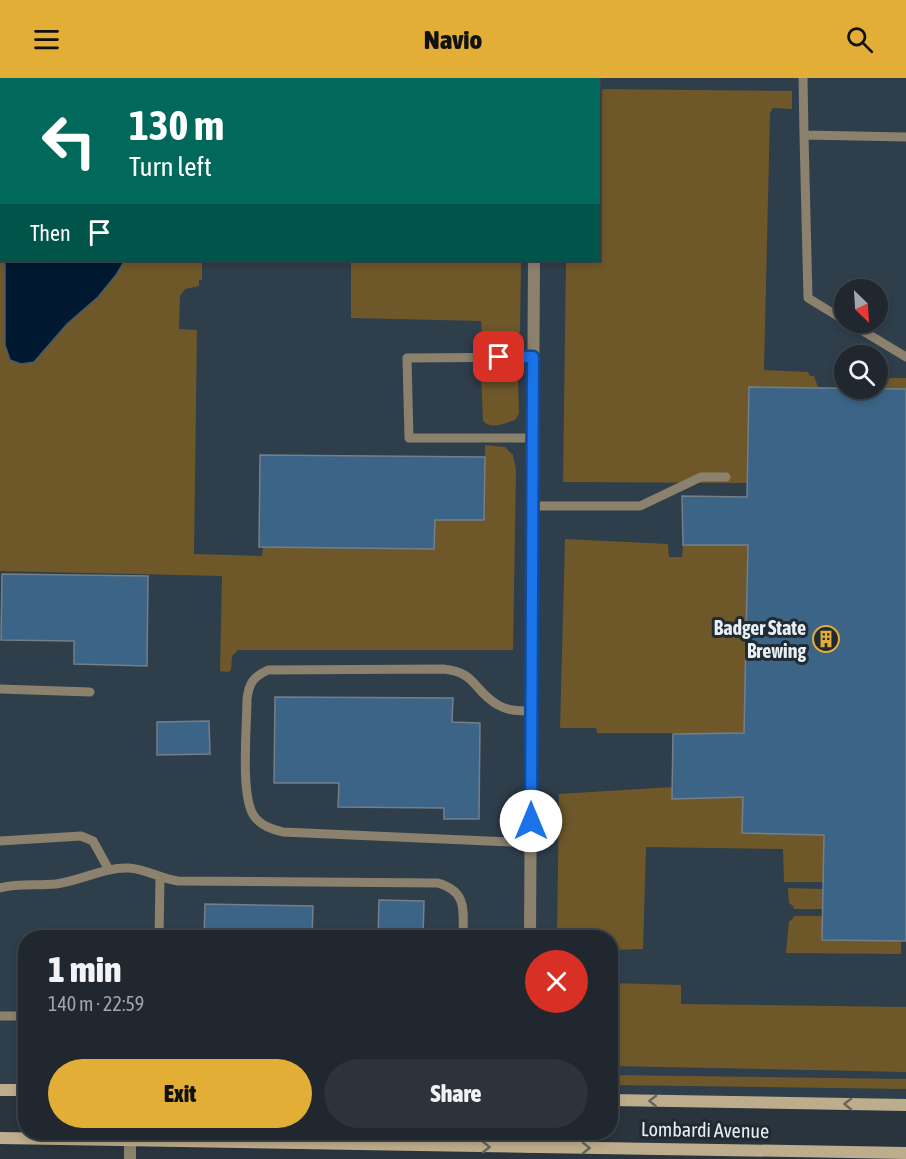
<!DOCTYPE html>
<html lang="en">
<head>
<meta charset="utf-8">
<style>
  body { margin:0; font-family:"Asap Condensed",sans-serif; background:#2d333a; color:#f1f3f6; height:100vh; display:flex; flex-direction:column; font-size:22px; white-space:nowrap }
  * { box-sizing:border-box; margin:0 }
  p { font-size:20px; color:#a2a5aa }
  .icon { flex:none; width:33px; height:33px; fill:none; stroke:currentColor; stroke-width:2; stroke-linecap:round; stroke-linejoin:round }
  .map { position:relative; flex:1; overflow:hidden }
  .panel { position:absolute; left:18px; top:852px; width:600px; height:210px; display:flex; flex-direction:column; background:#20272e; border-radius:24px; box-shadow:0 3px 9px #0003,0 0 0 2px #3d444a }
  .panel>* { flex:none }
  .guide { position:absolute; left:0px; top:0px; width:600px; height:183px; box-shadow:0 3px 9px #0003,0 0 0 2px #3d444a; background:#00695c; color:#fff; overflow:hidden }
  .needle { width:39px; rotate:155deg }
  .controls { position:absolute; left:834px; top:201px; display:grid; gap:12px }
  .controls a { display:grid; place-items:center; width:54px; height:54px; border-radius:50%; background:#20272e; box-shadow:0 3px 9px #0003,0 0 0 2px #3d444a; font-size:30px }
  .pin { position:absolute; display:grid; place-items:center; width:51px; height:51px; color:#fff; margin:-26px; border-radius:12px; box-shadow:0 3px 9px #0006 }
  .me { position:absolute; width:66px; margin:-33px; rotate:0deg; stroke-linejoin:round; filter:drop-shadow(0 0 4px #0008) }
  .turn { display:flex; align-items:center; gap:21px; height:126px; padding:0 30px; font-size:27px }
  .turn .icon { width:78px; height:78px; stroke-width:2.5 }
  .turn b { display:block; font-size:42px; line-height:51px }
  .then { display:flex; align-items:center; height:57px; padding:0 30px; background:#0003; gap:12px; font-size:22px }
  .round { display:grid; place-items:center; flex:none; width:63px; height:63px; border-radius:32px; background:#2d333a }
  .overview { display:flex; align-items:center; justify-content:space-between; height:102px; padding:0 30px }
  h1 { font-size:36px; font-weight:800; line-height:45px }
  .action { display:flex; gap:12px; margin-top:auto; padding:12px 30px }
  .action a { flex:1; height:69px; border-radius:36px; background:#e3ae35; color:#111; font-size:24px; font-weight:800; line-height:69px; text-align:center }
  .action a+a { background:#2d333a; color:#f1f3f6 }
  header { display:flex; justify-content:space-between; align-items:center; height:78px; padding:0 30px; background:#e3ae35; color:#111; font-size:27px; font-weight:800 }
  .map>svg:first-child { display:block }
</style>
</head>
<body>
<header><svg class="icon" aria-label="menu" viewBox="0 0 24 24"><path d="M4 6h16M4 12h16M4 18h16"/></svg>Navio<svg class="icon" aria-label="search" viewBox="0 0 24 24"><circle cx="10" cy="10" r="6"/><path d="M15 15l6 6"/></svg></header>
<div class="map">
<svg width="906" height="1081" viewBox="0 0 906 1081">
  <rect width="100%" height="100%" fill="#2a343d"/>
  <path fill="#2e3e4b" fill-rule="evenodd" d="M0,0h906v1027l-295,-5 -1,-162h-584l-1,152h-25zM2,2h596v180h-596zM844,212h34v32h-34zM844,278h34v32h-34z"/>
  <path fill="#6e582a" d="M0,2l2,180h200v20h-3v6l-14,3 -5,7 -1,33 18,1 -3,224 68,2 1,-9 171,2 1,-29h49l1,-75 20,2 8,8 3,14 -3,181h-275l-6,6 -1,14 -3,2 -8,-1 2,-95 -222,-5z
    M599,11l193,2v18l-19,-1 -3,5 -6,257 44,2 2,4h4l4,11h-68l-2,96 -185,-1 3,-222h32z
    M351,182h170l-1,72c-10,12 -23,13 -38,10l-1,-21 -130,-3z
    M503,289l8,3 7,7 1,37 -4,6c-10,3 -24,10 -32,1l-2,-48z
    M878,300h28v11l-28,-1z
    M565,461l103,5 1,13h13l1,-12h65l-4,188h-147l-1,-5h-36z
    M672,709l1,12 70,-2v36l81,2 -1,47h-39l-1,-33 -137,-2 -3,102 -32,1 -1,-12h-53l2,-144z
    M788,810l35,1 -1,20h-28l-1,-3 -4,-3z
    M794,838h28v24l79,1v13l-115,-1 3,-32 3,-1z
    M611,905l70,2v19l225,3v65l-295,-6z
    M611,997l295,4v10l-295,-4z"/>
  <path fill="#001930" stroke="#45596b" stroke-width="1.5" d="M5,182h120l-9,15 -18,22 -31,27 -33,38 -13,2 -11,-4 -5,-15z"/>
  <path fill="#3b6486" stroke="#747f8a" stroke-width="1.5" d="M749,309l157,2v552l-84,-1 2,-105 -82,-2 1,-36 -71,2 1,-65 71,-1 4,-188h-65l-1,-49 65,1z
    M260,377l225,2 -1,63h-49l-1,29 -175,-2z
    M2,496l146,2 -1,90 -73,-2v-23l-73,-1z
    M275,619l178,1 -1,24 28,1 -1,96h-35v-11l-106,-1 1,-24h-65z
    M209,643l1,33 -53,1v-33z
    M379,822l45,1 -1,37h-45z
    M205,826l108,2 -1,32h-108z"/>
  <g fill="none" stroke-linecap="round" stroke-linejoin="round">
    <path stroke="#8c816d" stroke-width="9" d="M803,0l1,57 102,2
      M804,57l4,163 36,22
      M848,244l58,35
      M533,360h-124l-2,-80 126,-1
      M532,428h108l61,-29h25
      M0,611l90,3
      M0,763l81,-5 12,5 16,29
      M530,765l-247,-11c-11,-3 -22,-6 -29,-16 -14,-20 -7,-90 -7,-117 2,-16 6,-22 21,-29l175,-1c34,3 30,22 55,36 10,6 22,6 33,6
      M0,810c18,-5 37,-2 56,-4 24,-3 48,-17 73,-16 17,1 32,11 49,13l260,2c30,9 25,27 25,55
      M159,860l1,-61
      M0,938h26"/>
    <path stroke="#8c816d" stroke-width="12" d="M535,2v-2
      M530,860l4,-678
      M528,1069v-15
      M130,1081v-27"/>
    <path stroke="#bead8c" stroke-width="12" d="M0,1012h26
      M610,1022l296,5
      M0,1060l906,15"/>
  </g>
  <defs><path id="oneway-chevron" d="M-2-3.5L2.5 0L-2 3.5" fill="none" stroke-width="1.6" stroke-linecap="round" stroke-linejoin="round" transform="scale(1.5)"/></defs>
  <g stroke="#67655b">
    <use href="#oneway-chevron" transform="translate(653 1023) rotate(-179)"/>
    <use href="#oneway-chevron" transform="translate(848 1026) rotate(-179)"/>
    <use href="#oneway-chevron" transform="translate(486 1069) rotate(1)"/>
    <use href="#oneway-chevron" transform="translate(586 1070) rotate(1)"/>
  </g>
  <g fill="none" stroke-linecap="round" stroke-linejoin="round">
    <defs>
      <path id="route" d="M499,279h34l-2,464"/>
    </defs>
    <use href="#route" stroke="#114b97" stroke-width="15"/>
    <use href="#route" stroke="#1a73e8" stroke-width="10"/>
  </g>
  <defs>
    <symbol id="building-ring" viewBox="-11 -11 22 22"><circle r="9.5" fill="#202a33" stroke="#e3ae35" stroke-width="1.5"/><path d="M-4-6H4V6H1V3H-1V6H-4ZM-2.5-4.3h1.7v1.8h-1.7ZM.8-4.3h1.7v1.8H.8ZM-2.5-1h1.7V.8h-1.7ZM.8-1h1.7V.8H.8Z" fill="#e3ae35"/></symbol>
  </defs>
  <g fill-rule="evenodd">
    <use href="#building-ring" x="811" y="546" width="30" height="30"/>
  </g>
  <g text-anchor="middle" stroke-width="6" stroke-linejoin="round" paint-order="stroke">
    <g font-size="20" font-weight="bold" fill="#e7eef4" stroke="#202a33" text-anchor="end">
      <text x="806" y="557">Badger State<tspan x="806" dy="23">Brewing</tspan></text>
    </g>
    <g font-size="20" fill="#e7eef4" stroke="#202a33">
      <text transform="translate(705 1052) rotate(1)" y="7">Lombardi Avenue</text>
    </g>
  </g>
</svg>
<div class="controls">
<a><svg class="needle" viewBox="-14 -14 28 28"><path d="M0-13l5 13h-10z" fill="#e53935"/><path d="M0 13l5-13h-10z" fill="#a2a5aa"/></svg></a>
<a><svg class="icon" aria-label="search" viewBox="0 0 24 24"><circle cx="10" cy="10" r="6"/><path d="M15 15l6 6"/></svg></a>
</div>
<div class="pin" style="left:499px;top:279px;background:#d93025"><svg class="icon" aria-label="arrive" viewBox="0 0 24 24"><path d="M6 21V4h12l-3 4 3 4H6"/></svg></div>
<svg class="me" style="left:531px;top:743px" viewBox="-20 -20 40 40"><circle r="19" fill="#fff"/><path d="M0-13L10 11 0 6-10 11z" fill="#1a73e8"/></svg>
<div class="guide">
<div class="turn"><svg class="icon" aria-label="left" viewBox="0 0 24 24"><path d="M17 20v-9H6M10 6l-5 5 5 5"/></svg><div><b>130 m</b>Turn left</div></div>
<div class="then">Then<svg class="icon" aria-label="arrive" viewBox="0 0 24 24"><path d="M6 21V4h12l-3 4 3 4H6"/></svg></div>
</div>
<section class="panel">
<div class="overview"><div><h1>1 min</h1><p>140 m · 22:59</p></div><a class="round" style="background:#d93025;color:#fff"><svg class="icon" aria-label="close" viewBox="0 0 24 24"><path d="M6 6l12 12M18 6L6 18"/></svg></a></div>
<div class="action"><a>Exit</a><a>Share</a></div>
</section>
</div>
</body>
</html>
